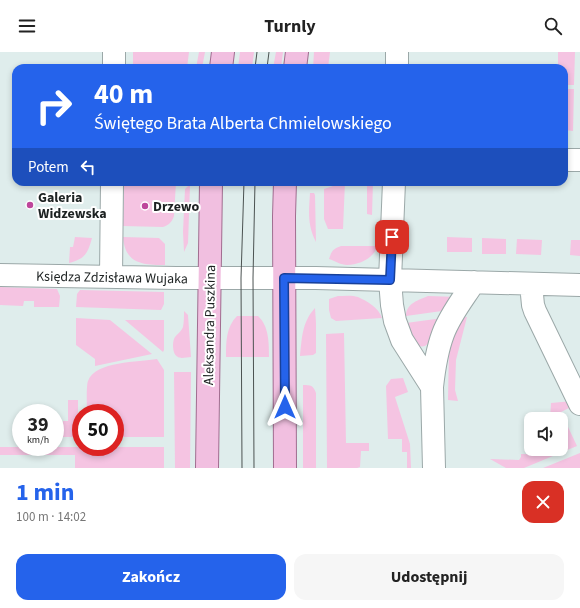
<!DOCTYPE html>
<html lang="pl">
<head>
<meta charset="utf-8">
<style>
  body { margin:0; font-family:"Source Sans 3",sans-serif; background:#f6f6f6; color:#222; height:100vh; display:flex; flex-direction:column; font-size:15px; white-space:nowrap }
  * { box-sizing:border-box; margin:0 }
  p { font-size:13px; color:#767676 }
  .icon { flex:none; width:22px; height:22px; fill:none; stroke:currentColor; stroke-width:2; stroke-linecap:round; stroke-linejoin:round }
  .map { position:relative; height:416px; overflow:hidden }
  .drawer { display:flex; flex-direction:column; background:#fff; flex:1 }
  .drawer>* { flex:none }
  .top-card { position:absolute; left:12px; top:12px; width:556px; height:122px; border-radius:12px; box-shadow:0 2px 6px #0003; background:#2563eb; color:#fff; overflow:hidden }
  .fabs { position:absolute; left:524px; top:360px; display:grid; gap:8px }
  .fabs a { display:grid; place-items:center; width:44px; height:44px; border-radius:8px; background:#fff; box-shadow:0 2px 6px #0003; font-size:20px }
  .speed { position:absolute; left:12px; top:352px; display:flex; gap:8px; font-size:20px; font-weight:700; text-align:center }
  .speed>* { display:grid; place-content:center; width:52px; height:52px; border-radius:50%; background:#fff; box-shadow:0 2px 6px #0003; line-height:1 }
  .speed small { font-size:10px; font-weight:400 }
  .speed .limit { border:6px solid #d22; background:#fff; color:#111 }
  .pin { position:absolute; display:grid; place-items:center; width:34px; height:34px; color:#fff; margin:-17px; border-radius:8px; box-shadow:0 2px 6px #0006 }
  .me { position:absolute; width:44px; margin:-22px; rotate:0deg; stroke-linejoin:round; filter:drop-shadow(0 0 3px #0008) }
  .turn { display:flex; align-items:center; gap:14px; height:84px; padding:0 16px; font-size:18px }
  .turn .icon { width:52px; height:52px; stroke-width:2.5 }
  .turn b { display:block; font-size:28px; line-height:34px }
  .then { display:flex; align-items:center; height:38px; padding:0 16px; background:#0003; gap:8px; font-size:15px }
  .round { display:grid; place-items:center; flex:none; width:42px; height:42px; border-radius:12px; background:#f6f6f6 }
  .headline { display:flex; align-items:center; justify-content:space-between; height:68px; padding:0 16px }
  h1 { font-size:24px; font-weight:700; line-height:30px; color:#2563eb }
  .cta { display:flex; gap:8px; margin-top:auto; padding:8px 16px }
  .cta a { flex:1; height:46px; border-radius:12px; background:#2563eb; color:#fff; font-size:16px; font-weight:700; line-height:46px; text-align:center }
  .cta a+a { background:#f6f6f6; color:#222 }
  header { display:flex; justify-content:space-between; align-items:center; height:52px; padding:0 16px; background:#fff; font-size:18px; font-weight:700 }
  .map>svg:first-child { display:block }
</style>
</head>
<body>
<header><svg class="icon" aria-label="menu" viewBox="0 0 24 24"><path d="M4 6h16M4 12h16M4 18h16"/></svg>Turnly<svg class="icon" aria-label="search" viewBox="0 0 24 24"><circle cx="10" cy="10" r="6"/><path d="M15 15l6 6"/></svg></header>
<div class="map">
<svg width="580" height="416" viewBox="0 0 580 416">
  <rect width="100%" height="100%" fill="#dfedec"/>
  <path fill="#f5c4e2" d="M133,0h56l-2,16h-54z
    M199,0h6l-3,16h-6z
    M240,0h14l-2,16h-14z
    M276,0h7l-2,16h-8z
    M314,0h16l-2,16h-15z
    M558,0h17l-1,33h-10v-17h-6z
    M564,37h10l-1,42 -9,-1z
    M124,130h52l-2,34c-2,6 -5,9 -11,11l-40,-1z
    M345,130l-2,47h-15l-4,-10v-30z
    M367,130h6l-1,33 -5,-1z
    M188,134h2l-2,57 -4,9 -1,-20 2,-43z
    M310,141h4l1,2 1,47c-9,-17 -7,-31 -6,-49z
    M75,185l17,1c-4,15 -7,21 -23,25l1,-16h3z
    M123,185l36,1 6,6v21c-22,0 -40,-1 -42,-28z
    M447,185l25,1v14h-25z
    M482,186l24,1v15h-24z
    M517,187l25,1 -1,15 -25,-1z
    M571,188h9v16l-10,-1z
    M341,194h37c-2,3 -3,6 -5,8 -6,7 -17,11 -26,11 -6,0 -12,-4 -18,-6 3,-9 4,-10 12,-13z
    M0,235l57,2 3,7 -1,11h-25v-6h-10l-1,5 -23,-1z
    M80,238l84,2v12l-3,6 -85,-3 1,-13z
    M338,244c6,0 14,-1 20,1 9,4 21,11 24,21l-46,3 -5,-3 -2,-8v-11z
    M428,244l30,1 -9,13 -43,6c0,-13 13,-16 22,-20z
    M315,256l1,15v30l-3,2 -13,1c2,-18 2,-34 15,-48z
    M184,259l4,4 3,42c-4,0 -10,2 -13,0 -6,-2 -6,-16 -3,-20 3,-4 6,-5 8,-10 1,-5 1,-11 1,-16z
    M237,264h21c11,10 11,27 11,41h-43c0,-15 0,-30 11,-41z
    M467,265l-11,43 -1,30 3,11 -10,-1 1,-54 9,-28z
    M76,266l34,2 42,34 -57,12v-7l-19,-14z
    M443,266c-4,7 -11,24 -18,28 -3,1 -7,0 -10,-1l-9,-22z
    M125,268h39v30l-1,2z
    M344,281l2,110h23v8h-8l-1,16 -3,1h-30l-1,-134z
    M157,307l7,11v67h-49v-24h-28c0,-6 -1,-27 1,-32 7,-20 51,-19 69,-22z
    M174,320h17l-1,96h-15z
    M403,326l5,14 -13,5 15,47 1,24h-4v-16h-5v-13h-14l-2,-53 5,-7z
    M303,333c8,0 10,0 13,8v75h-13z
    M68,348h10v37h-15v-16h5z
    M573,349l2,4 -14,7 16,34 -53,22h-18l-16,-9 29,1 2,-3v-3l33,1v-6h7v-30h-11l1,-16z
    M0,395h164v21h-89v-13h-75z
    M580,401v15h-37z"/>
  <g fill="none" stroke-linecap="round" stroke-linejoin="round">
    <defs>
      <path id="minor" d="M114,16v-16
        M397,16v-16
        M564,108h16
        M394,130l-4,98 2,25 3,16 7,19 30,47 2,81
        M0,223l176,3h140l264,7
        M111,225l1,-95
        M531,232l2,21 2,6 45,93
        M432,335c2,-18 5,-37 11,-53 7,-19 20,-35 31,-52"/>
      <path id="major" d="M221,16l2,-16
        M295,16l2,-16
        M285,130l-1,34 1,252
        M207,416l4,-286"/>
    </defs>
    <use href="#minor" stroke="#9ba8a8" stroke-width="24"/>
    <use href="#major" stroke="#a16d90" stroke-width="24"/>
    <use href="#minor" stroke="#fff" stroke-width="22"/>
    <use href="#major" stroke="#f1bfe0" stroke-width="22"/>
    <path stroke="#4b5251" stroke-width="1" d="M255,16l2,-16
      M267,16l2,-16
      M242,416l-1,-190 3,-96
      M254,416l-1,-190 2,-96"/>
  </g>
  <g fill="none" stroke-linecap="round" stroke-linejoin="round">
    <defs>
      <path id="route" d="M285,355l-1,-129 106,2 2,-43"/>
    </defs>
    <use href="#route" stroke="#184099" stroke-width="10"/>
    <use href="#route" stroke="#2563eb" stroke-width="7"/>
  </g>
  <g fill="#be469b" stroke="#fff" stroke-width="1.5">
    <circle cx="30" cy="153" r="4"/>
    <circle cx="145" cy="154" r="4"/>
  </g>
  <g text-anchor="middle" stroke-width="4" stroke-linejoin="round" paint-order="stroke">
    <g font-size="14" font-weight="bold" fill="#1d2222" stroke="#fff" text-anchor="start">
      <text x="38" y="150">Galeria<tspan x="38" dy="16">Widzewska</tspan></text>
      <text x="153" y="159">Drzewo</text>
    </g>
    <g font-size="14" fill="#1d2222" stroke="#fff">
      <text transform="translate(112 225) rotate(1)" y="5">Księdza Zdzisława Wujaka</text>
      <text transform="translate(209 273) rotate(-89)" y="5">Aleksandra Puszkina</text>
    </g>
  </g>
</svg>
<div class="fabs">
<a><svg class="icon" aria-label="sound" viewBox="0 0 24 24"><path d="M4 9h4l5-4v14l-5-4H4zM17 9q2 3 0 6"/></svg></a>
</div>
<div class="speed"><div>39<small>km/h</small></div><div class="limit">50</div></div>
<div class="pin" style="left:392px;top:185px;background:#d93025"><svg class="icon" aria-label="arrive" viewBox="0 0 24 24"><path d="M6 21V4h12l-3 4 3 4H6"/></svg></div>
<svg class="me" style="left:285px;top:355px" viewBox="-20 -20 40 40"><path d="M0-17L14 15 0 8-14 15z" fill="#2563eb" stroke="#fff" stroke-width="4"/></svg>
<div class="top-card">
<div class="turn"><svg class="icon" aria-label="right" viewBox="0 0 24 24"><path d="M7 20v-9h11M14 6l5 5-5 5"/></svg><div><b>40 m</b>Świętego Brata Alberta Chmielowskiego</div></div>
<div class="then">Potem<svg class="icon" aria-label="left" viewBox="0 0 24 24"><path d="M17 20v-9H6M10 6l-5 5 5 5"/></svg></div>
</div>
</div>
<section class="drawer">
<div class="headline"><div><h1>1 min</h1><p>100 m · 14:02</p></div><a class="round" style="background:#d93025;color:#fff"><svg class="icon" aria-label="close" viewBox="0 0 24 24"><path d="M6 6l12 12M18 6L6 18"/></svg></a></div>
<div class="cta"><a>Zakończ</a><a>Udostępnij</a></div>
</section>
</body>
</html>
